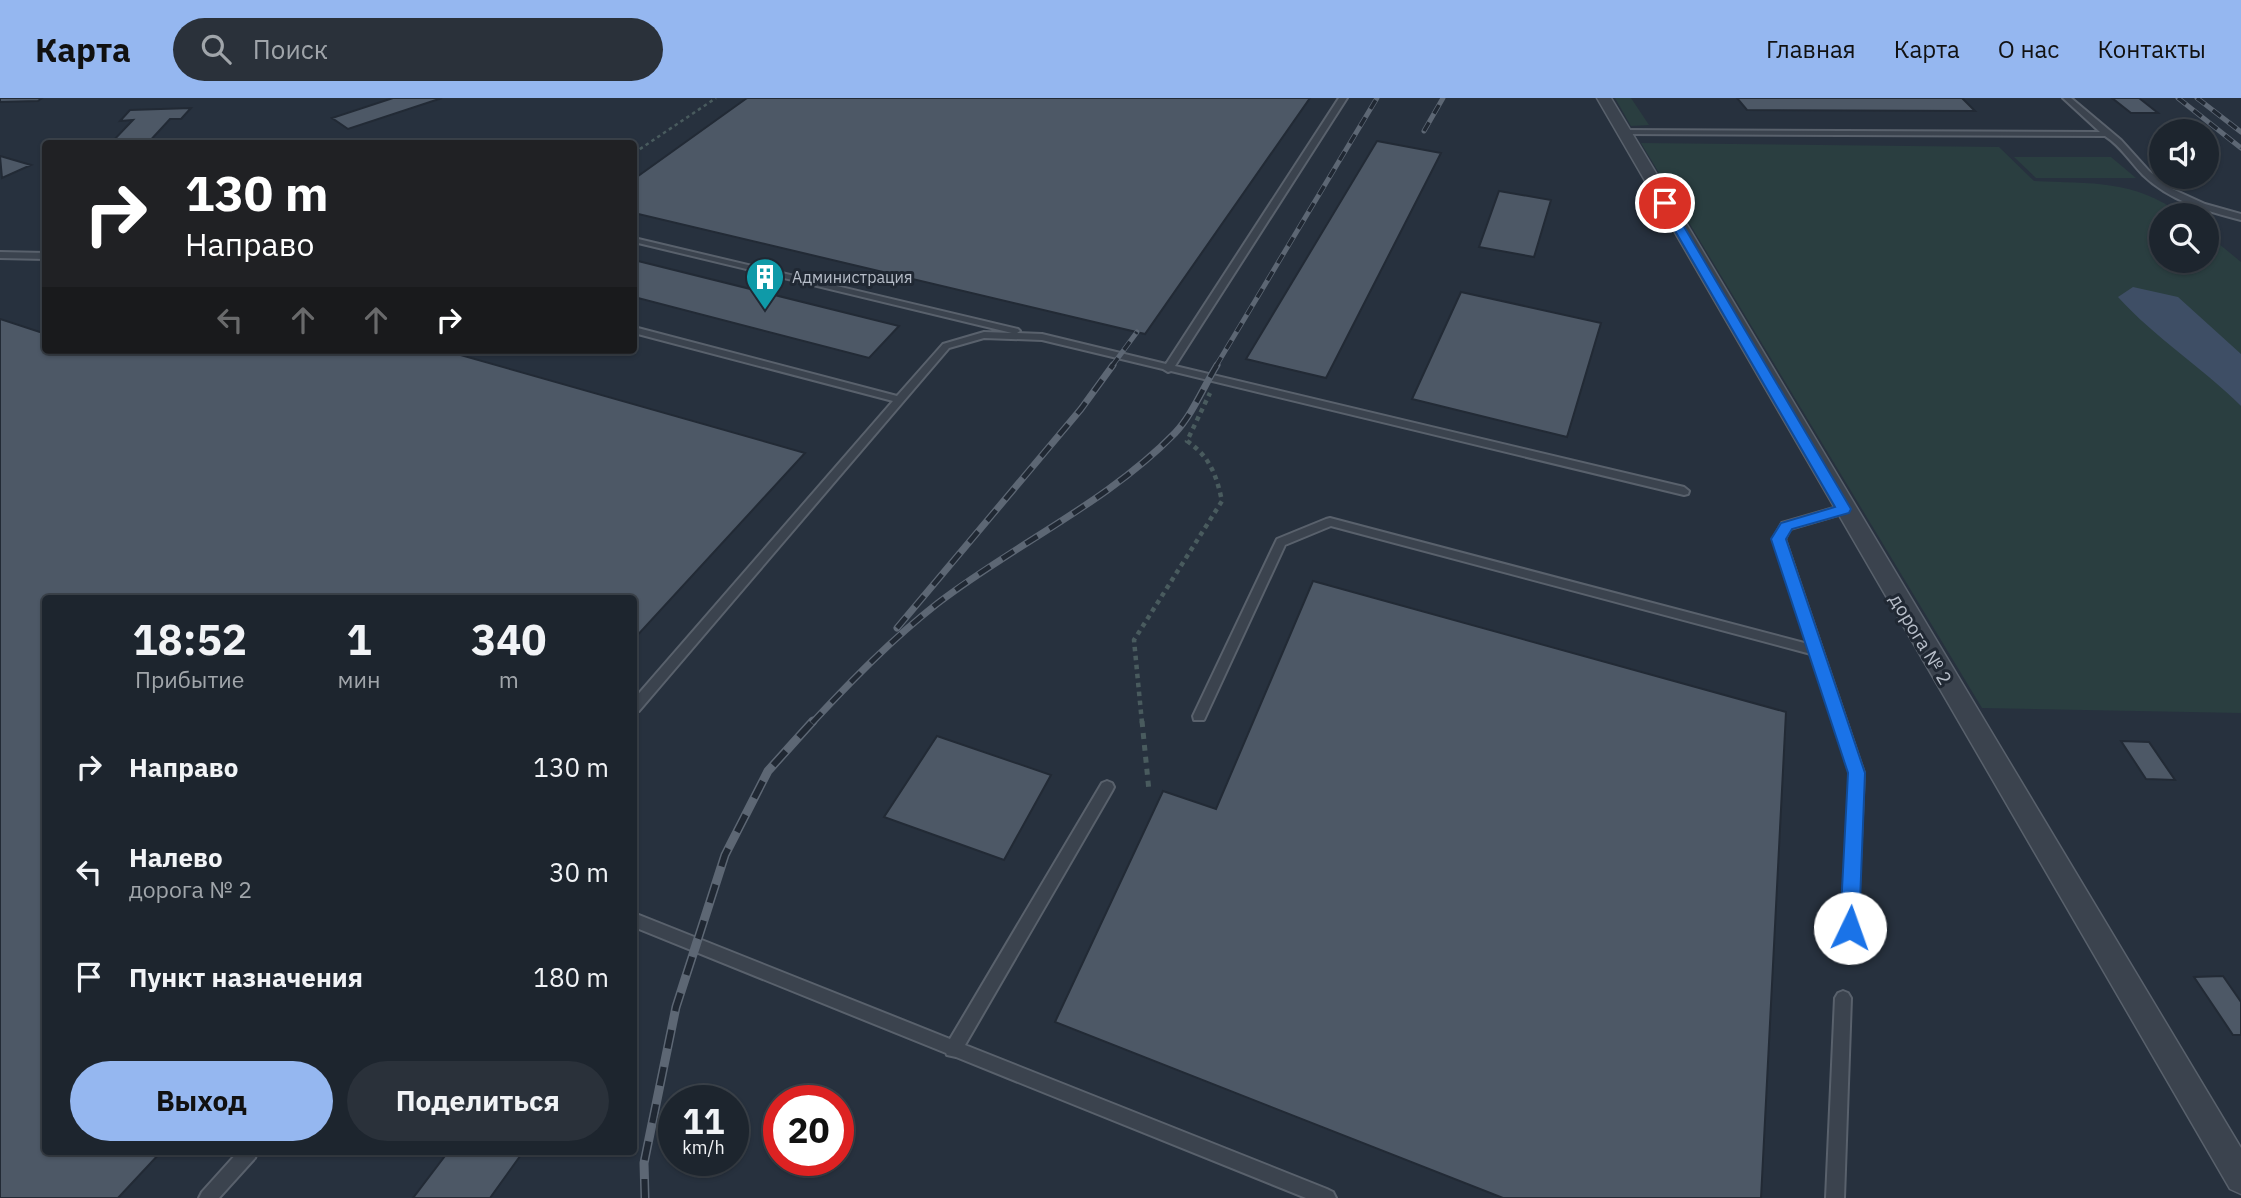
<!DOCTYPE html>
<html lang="ru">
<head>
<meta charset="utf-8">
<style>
  body { margin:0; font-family:"IBM Plex Sans",sans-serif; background:#2a313a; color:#f1f3f6; height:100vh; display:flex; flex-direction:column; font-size:26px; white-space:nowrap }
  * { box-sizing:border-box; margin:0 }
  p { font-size:23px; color:#a0a5aa }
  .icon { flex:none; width:38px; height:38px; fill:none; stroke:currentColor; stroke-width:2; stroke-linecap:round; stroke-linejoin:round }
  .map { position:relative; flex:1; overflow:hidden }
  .details { position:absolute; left:42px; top:497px; width:595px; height:560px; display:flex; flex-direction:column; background:#1d252e; border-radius:7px; box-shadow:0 2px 5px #0004,0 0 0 2px #3b424a }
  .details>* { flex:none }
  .hud { position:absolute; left:42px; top:42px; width:595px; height:214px; border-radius:7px; box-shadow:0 2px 5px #0004,0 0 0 2px #3b424a; background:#202124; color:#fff; overflow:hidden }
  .controls { position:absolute; left:2149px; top:21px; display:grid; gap:14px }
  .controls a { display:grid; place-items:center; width:70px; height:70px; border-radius:50%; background:#1d252e; box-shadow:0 2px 5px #0004,0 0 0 2px #3b424a; font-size:35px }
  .speed { position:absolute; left:658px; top:987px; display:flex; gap:14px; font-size:35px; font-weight:700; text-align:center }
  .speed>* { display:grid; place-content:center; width:91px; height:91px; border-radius:50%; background:#1d252e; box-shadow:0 2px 5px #0004,0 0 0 2px #3b424a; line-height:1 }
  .speed small { font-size:18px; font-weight:400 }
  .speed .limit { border:10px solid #d22; background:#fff; color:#111 }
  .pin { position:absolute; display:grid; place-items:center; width:60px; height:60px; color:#fff; margin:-30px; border:4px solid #fff; border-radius:50%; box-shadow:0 2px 7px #0007 }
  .me { position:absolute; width:77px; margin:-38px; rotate:3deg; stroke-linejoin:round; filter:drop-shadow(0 0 5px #0008) }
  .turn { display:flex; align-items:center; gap:24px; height:147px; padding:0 28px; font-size:32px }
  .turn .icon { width:91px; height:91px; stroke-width:2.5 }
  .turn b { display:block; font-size:49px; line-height:60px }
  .lanes { display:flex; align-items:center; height:66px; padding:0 28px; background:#0003; justify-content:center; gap:35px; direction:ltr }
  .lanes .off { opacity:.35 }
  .eta { display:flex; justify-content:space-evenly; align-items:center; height:119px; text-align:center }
  .eta b { font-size:42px; font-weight:800; line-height:49px }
  .cta { display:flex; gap:14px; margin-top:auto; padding:14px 28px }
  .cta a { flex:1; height:80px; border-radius:42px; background:#95b7f0; color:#111; font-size:28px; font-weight:800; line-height:80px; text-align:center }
  .cta a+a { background:#2a313a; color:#f1f3f6 }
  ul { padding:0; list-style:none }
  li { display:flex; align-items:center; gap:21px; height:105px; padding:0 28px }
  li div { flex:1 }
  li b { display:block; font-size:26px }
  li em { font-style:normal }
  header { display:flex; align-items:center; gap:42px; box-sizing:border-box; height:98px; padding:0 35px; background:#95b7f0; color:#111 }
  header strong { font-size:33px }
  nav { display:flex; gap:38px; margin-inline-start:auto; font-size:24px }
  .search { width:490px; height:63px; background:#2a313a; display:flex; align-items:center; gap:18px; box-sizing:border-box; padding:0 24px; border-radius:38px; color:#a0a5aa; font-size:26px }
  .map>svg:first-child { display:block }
</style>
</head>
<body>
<header>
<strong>Карта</strong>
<div class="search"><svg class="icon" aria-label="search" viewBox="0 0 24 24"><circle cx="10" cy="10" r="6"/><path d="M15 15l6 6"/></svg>Поиск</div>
<nav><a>Главная</a><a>Карта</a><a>О нас</a><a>Контакты</a></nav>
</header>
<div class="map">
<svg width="2241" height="1100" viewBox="0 0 2241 1100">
  <rect width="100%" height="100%" fill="#27313e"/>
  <path fill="#2a3e40" d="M1615,0h16l18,27 -18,1z
    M1641,45l358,4 35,34c58,3 100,-2 148,34h-21v46h46v-27l34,28v92l-8,-4 -18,30 26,26v307l-259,-5z
    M2014,59h97l25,21h-100z"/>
  <path fill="#3e4e65" d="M2133,189l45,10 63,57v52c-39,-39 -86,-68 -123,-109z"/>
  <path fill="#4d5866" stroke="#222a35" stroke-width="2" d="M0,0h42l-4,3 -38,1z
    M393,0h49l-94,31 -16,-11z
    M747,0h563l-165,236 -511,-121v-34z
    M1737,0h225l13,13 -228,-1z
    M2112,0h27l19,15h-27z
    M191,10l-10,11h-11l-23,25h-37l23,-24 -13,1 10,-11z
    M1377,43l64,12 -115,225 -80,-19z
    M0,58l31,9 -29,13z
    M1499,93l52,9 -17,57 -55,-10z
    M634,162l265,66 -30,32 -235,-61z
    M1461,194l140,31 -34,114 -155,-38z
    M0,221l46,15v16h397l362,103 -171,186v-41h-588v554h115l-43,46h-118z
    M1313,483l473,131 -25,486h-258l-448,-176 108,-231 53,18z
    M937,638l114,39 -47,85 -120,-43z
    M2121,643l28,1 26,38 -29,-1z
    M2223,878l18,26v33h-8l-39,-58z
    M448,1054h75l-33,46h-77z"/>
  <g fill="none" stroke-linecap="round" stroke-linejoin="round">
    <defs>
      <path id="lane" d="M1339,0h8l-172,268 509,121 5,4 -1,3 -4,1 -513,-124 -3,1 -5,-3 -121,-29 -58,-2 -35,10 -310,363 -5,1v-13l259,-298 -259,-68v-6l263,69 46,-52 41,-12 28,1 -378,-91v-4l384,91 2,2 -3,2 25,1 124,30z
        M2063,0h8l50,42 28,31 21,17 35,16 36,10v6c-35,-9 -71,-19 -98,-45 -13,-13 -22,-29 -38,-39l-482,-2 -4,-2 4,-2 477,2z
        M0,154l46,1v6l-46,-1z
        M1844,407l5,4 -1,3 -58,17 -5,10 79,234 -7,155 -2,5 -5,2 -5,-2 -2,-5 7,-155 -39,-119 -480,-128 -46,19 -81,175h-10l-1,-4 84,-177 49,-20 4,-1 478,126 -35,-105 9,-16z
        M1107,683l5,2 2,4 -2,4 -147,254 362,144 6,3 3,6h-30l-350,-141 -9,-2 -1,-2 -312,-126v-14l316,126 152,-256z
        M1843,893l5,2 3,5 -7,200h-18l9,-200 3,-5z
        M238,1054h19l-2,6 -36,40h-20l3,-6z"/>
      <path id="street" d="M1597,0h14l630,1050v46l-11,-5z"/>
    </defs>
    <use href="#lane" stroke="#59616c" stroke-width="4"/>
    <use href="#street" stroke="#59616c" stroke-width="3"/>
    <path stroke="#495b5e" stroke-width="2.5" stroke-dasharray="3.5 3.5" stroke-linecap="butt" d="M634,55l82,-55"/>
    <path stroke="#495b5e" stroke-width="4.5" stroke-dasharray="4.5 4.5" stroke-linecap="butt" d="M1142,625l-8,-83 88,-139c-6,-27 -12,-44 -35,-60l23,-48"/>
    <path stroke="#495b5e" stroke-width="5" stroke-dasharray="6 6" stroke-linecap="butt" d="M1142,623l7,70"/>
    <use href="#lane" fill="#3b434e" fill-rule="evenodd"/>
    <use href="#street" fill="#3b434e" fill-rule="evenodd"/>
    <defs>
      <path id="rail-far2" d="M2178,0l63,50
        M2197,0l44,34
        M1424,33l19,-33
        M1112,268l25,-34
        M1216,268l161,-268"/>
      <path id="rail-far1" d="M897,530l184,-219 32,-44
        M812,625c40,-43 80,-84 126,-120 77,-59 170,-101 237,-170 17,-18 29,-47 42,-68"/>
      <path id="rail" d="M645,1100l-1,-35 32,-156 49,-152 43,-84 45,-50"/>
    </defs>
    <use href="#rail-far2" stroke="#5d6774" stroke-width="5"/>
    <use href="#rail-far1" stroke="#5d6774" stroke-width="7"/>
    <use href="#rail" stroke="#5d6774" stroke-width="9"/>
    <use href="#rail-far2" stroke="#202833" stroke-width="3.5" stroke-dasharray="10" stroke-linecap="butt"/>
    <use href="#rail-far1" stroke="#202833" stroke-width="4.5" stroke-dasharray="14" stroke-linecap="butt"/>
    <use href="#rail" stroke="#202833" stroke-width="6" stroke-dasharray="19" stroke-linecap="butt"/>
  </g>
  <path fill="#1a73e8" stroke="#114b97" stroke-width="2" d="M1665,102l5,3 181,306 -2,4 -57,16 -6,10 79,234 -6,155 -3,6 -6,2 -7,-2 -3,-6 8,-155 -77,-234 10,-16 54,-16 -176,-304z"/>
  <defs>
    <symbol id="building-pin" viewBox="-11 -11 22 30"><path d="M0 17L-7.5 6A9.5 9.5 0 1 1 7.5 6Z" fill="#0f9aa8" stroke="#202833"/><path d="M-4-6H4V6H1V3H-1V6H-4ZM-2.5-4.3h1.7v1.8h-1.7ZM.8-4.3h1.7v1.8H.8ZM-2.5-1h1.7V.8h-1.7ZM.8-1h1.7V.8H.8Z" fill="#fff"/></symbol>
  </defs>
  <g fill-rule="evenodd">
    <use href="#building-pin" x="743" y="157" width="44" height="60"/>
  </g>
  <g text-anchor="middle" stroke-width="6" stroke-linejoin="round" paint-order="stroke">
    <g font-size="16" fill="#b7bec9" stroke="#202833" text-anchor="start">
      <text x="792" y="185">Администрация</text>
    </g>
    <g font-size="19" fill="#b7bec9" stroke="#202833">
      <text transform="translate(1921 541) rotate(59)" y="7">дорога № 2</text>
    </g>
  </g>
</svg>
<div class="controls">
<a><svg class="icon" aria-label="sound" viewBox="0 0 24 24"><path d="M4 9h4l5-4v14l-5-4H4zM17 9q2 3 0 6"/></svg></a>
<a><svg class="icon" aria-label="search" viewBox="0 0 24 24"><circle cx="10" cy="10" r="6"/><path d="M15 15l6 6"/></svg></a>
</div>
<div class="speed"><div>11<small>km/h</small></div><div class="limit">20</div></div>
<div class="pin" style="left:1665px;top:105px;background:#d93025"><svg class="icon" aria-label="arrive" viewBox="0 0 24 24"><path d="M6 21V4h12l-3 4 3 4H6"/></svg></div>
<svg class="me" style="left:1850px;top:830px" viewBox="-20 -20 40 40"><circle r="19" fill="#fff"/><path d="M0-13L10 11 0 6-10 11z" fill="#1a73e8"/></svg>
<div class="hud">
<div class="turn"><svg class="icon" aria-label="right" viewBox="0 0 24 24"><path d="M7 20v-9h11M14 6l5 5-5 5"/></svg><div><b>130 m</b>Направо</div></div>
<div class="lanes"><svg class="icon off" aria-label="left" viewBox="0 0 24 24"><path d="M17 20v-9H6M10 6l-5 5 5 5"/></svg><svg class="icon off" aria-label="ahead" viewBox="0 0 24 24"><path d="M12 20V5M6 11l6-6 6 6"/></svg><svg class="icon off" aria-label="ahead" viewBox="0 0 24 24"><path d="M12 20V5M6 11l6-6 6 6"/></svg><svg class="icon" aria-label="right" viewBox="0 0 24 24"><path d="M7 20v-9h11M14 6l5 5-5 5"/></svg></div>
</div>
<section class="details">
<div class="eta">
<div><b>18:52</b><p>Прибытие</p></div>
<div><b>1</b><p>мин</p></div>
<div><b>340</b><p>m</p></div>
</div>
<ul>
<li><svg class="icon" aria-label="right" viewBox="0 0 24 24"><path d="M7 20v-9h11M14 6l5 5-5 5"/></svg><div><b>Направо</b></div><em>130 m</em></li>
<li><svg class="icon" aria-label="left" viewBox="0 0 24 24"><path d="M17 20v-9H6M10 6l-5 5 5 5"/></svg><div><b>Налево</b><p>дорога № 2</p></div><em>30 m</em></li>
<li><svg class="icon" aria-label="arrive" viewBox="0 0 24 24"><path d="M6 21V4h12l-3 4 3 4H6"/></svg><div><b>Пункт назначения</b></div><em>180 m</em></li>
</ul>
<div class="cta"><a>Выход</a><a>Поделиться</a></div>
</section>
</div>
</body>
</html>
